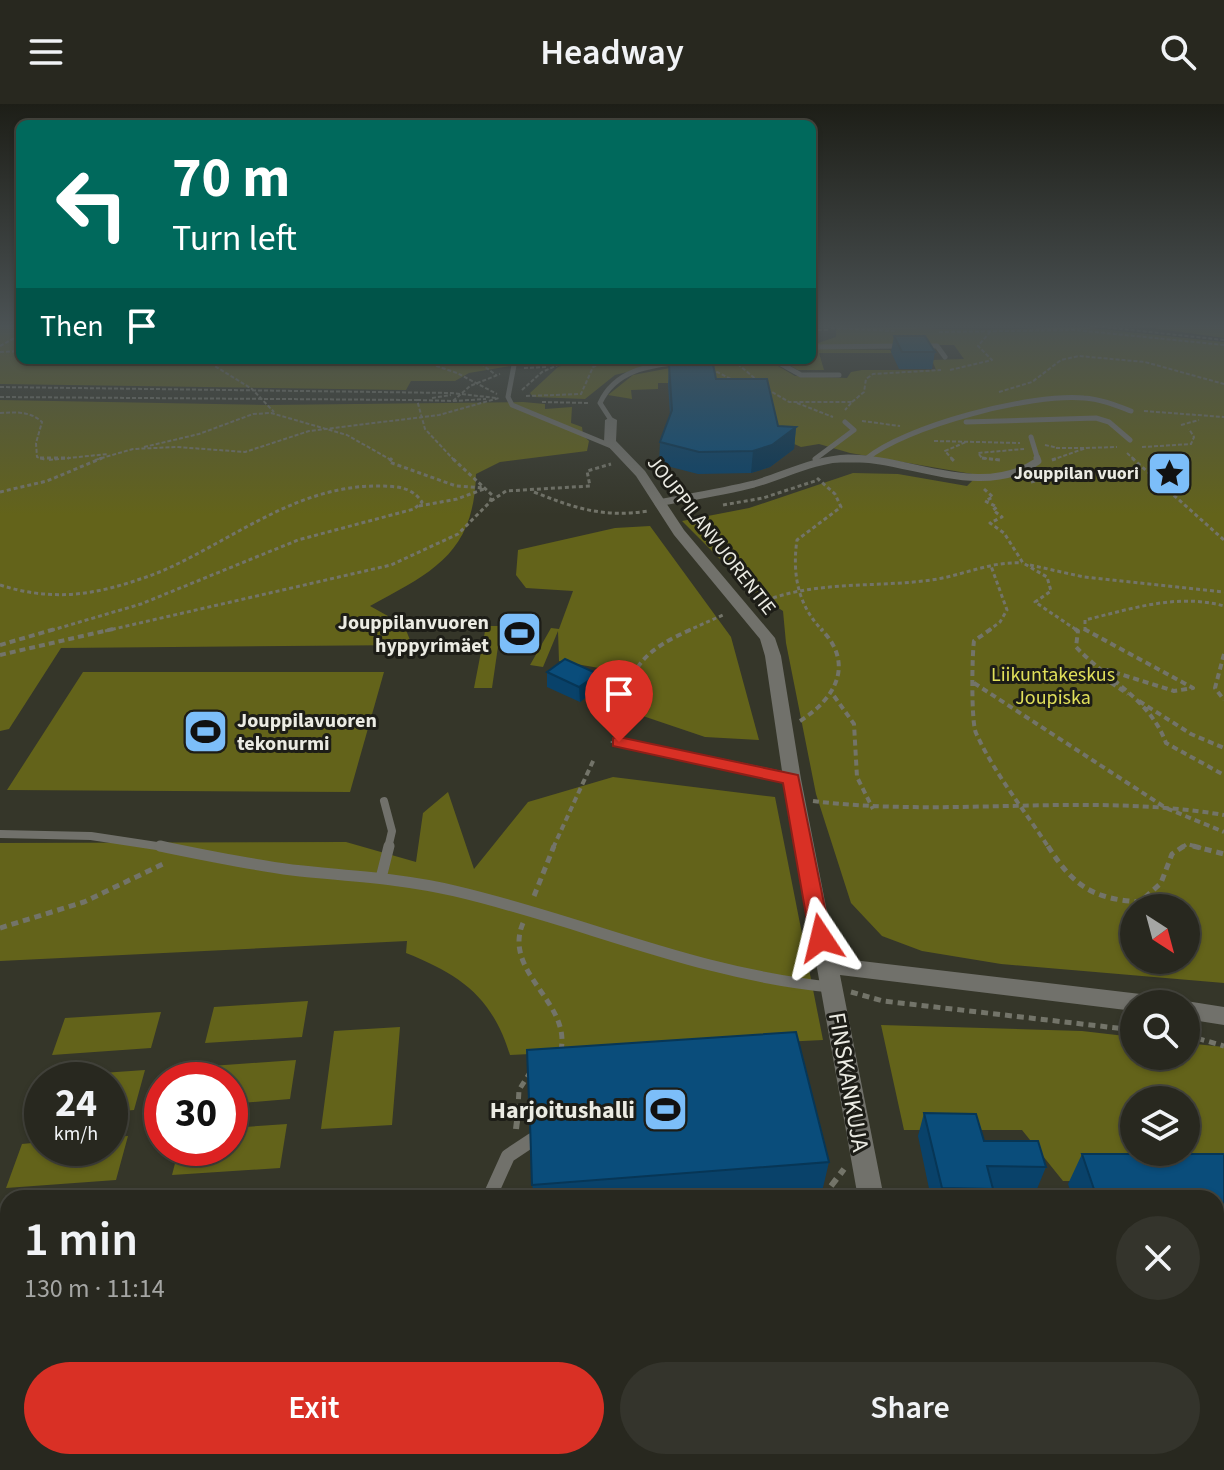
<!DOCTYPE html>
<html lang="en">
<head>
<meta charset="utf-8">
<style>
  body { margin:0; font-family:"Source Sans 3",sans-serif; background:#34342c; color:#f1f3f6; height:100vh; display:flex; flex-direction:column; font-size:30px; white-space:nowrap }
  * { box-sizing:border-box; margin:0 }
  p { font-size:26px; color:#a5a6a4 }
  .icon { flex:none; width:44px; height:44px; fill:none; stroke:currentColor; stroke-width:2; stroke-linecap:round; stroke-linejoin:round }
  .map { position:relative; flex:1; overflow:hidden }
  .sheet { position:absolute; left:0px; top:1086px; width:1224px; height:280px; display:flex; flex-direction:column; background:#28281f; border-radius:24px 24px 0 0; box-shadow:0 2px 6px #0004,0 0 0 2px #44443d }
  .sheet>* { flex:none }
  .hud { position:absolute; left:16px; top:16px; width:800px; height:244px; border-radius:12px; box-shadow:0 2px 6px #0004,0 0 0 2px #44443d; background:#00695c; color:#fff; overflow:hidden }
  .needle { width:52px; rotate:144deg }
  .buttons { position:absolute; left:1120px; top:790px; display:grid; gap:16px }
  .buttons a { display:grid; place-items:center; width:80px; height:80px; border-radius:50%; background:#28281f; box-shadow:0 2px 6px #0004,0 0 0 2px #44443d; font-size:40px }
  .speed { position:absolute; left:24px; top:958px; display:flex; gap:16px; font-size:40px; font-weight:700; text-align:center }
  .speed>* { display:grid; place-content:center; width:104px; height:104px; border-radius:50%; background:#28281f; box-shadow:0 2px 6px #0004,0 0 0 2px #44443d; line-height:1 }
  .speed small { font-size:20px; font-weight:400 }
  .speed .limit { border:12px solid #d22; background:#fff; color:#111 }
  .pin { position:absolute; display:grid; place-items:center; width:68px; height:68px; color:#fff; margin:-82px -34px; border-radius:50% 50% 50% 0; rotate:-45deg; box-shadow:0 0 8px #0007 }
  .pin .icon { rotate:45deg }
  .me { position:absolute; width:88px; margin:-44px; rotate:350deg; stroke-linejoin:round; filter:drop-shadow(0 0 6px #0008) }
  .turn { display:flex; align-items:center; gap:28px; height:168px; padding:0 24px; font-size:36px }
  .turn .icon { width:104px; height:104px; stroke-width:2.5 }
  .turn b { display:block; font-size:56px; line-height:68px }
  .then { display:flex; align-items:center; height:76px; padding:0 24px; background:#0003; gap:16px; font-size:30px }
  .round { display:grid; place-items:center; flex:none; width:84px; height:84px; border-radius:42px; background:#34342c }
  .head { display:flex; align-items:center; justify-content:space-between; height:136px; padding:0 24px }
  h1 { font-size:48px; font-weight:600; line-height:60px }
  .primary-button { display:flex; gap:16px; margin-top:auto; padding:16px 24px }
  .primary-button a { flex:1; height:92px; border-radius:48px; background:#d93025; color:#fff; font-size:32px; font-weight:600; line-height:92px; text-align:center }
  .primary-button a+a { background:#34342c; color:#f1f3f6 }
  header { display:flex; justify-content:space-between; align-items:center; height:104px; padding:0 24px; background:#28281f; font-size:36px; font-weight:600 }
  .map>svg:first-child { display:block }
</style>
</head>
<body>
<header><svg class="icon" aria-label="menu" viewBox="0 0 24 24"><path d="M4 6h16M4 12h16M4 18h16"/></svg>Headway<svg class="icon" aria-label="search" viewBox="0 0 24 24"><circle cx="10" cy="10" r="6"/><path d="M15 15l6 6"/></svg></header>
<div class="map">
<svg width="1224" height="1366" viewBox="0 0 1224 1366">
  <rect width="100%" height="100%" fill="#353629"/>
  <path fill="#63631a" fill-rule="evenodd" d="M0,220h20v36h539l-13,5 -24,-1 -53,9 -14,8h-44l-5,9 -406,-6z
    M1120,220h104v14l-100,-14z
    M836,222l147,4 98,-3 143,15v641l-223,-19 -79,-13 -40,-15 -31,-33 -35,-109 -30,-151 -3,-32 -32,-21 -69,-69 67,-13 104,-35 45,1 69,12 11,-11 -128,-22 -31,-9 -18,3 -59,-26 35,-1 -6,-24 -37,-2 -7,-11h-69v6l-27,1 1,9 -24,-4 25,-20 80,-15h55l27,16 52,2 4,-6 11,-2h74l-4,-10 32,-1 -10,-14h-142l24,-8zM1134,804h52v52h-52z
    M812,245l78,1 2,3h-73l5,17h-26l-18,-10h32z
    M581,256h95l-61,15 -30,24 -52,-2 -3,-4 28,-26z
    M0,296l268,5 255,-3 22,2v5l27,-2 -1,16 11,4 1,8 6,6 -2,10 -87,11 -24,12c-2,80 -44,98 -106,132l34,19 8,20 -351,3 -52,81 -9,2z
    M650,422l81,111 28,103 -54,-3 -71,-24 4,-25 -22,-17 -57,-10 -1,-30 -15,36 -13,-2 21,-37 8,1 14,-38 -47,-3 -10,-13 2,-25 97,-22z
    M486,522h15l-9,62h-18z
    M83,568h301l-34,120 -343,-2z
    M613,673l162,20 48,243 -313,15c-18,-58 -49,-80 -104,-102l1,-12 -407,20v-118l346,-1 70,20 7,-49 25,-21 26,77 54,-67z
    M308,897l-6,36 -97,6 9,-36z
    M161,908l-10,36 -99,7 13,-37z
    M881,921l201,6 52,6v19h52v-13l38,4v136l-161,-2 -41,-51h-118zM1134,996h52v52h-52z
    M400,923l-8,98 -71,4 13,-98z
    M296,956l-6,39 -60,5v-24h-36l3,-13z
    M145,966l-11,40 -24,2v-32h-66l1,-3z
    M287,1020l-7,44 -108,7 7,-27h51v-20z
    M128,1032l-12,44 -110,8 16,-44 20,-2v6h68v-11z
    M1216,1306h8v60h-250l-1,-8h243z"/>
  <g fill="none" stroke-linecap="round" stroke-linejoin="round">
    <path stroke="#737469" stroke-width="2" stroke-dasharray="4 2" stroke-linecap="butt" d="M867,220l217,1 140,15
      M831,224l64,3
      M812,226h18
      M939,228l136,-2 149,15
      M0,242l20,-11
      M0,248l20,-1
      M205,256l47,29 22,23
      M419,256l38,13 40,21
      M476,256l20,15
      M733,256l25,21
      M524,264l23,-1
      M711,265l24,12
      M950,266l42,-10 -14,-14 12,-14
      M0,283l452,6 44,5
      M767,285l22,13h63l-7,8
      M522,286l20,-18 27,-12
      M999,288l33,-10 29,-22 18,-4 66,6 79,22
      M526,292l55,-2 12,-27 15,-7
      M0,293l417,3 8,29 29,31
      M432,294l19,-3
      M417,296l38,1
      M453,297l33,-2
      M453,297l17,-15 30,-12
      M542,298l47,1
      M852,298l12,-10 2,-13 7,-5 68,-4
      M797,299l36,14
      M1144,307l80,6
      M0,309c16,-1 30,-2 42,9l-6,21 1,14 9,3
      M862,317l38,5
      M1181,321l18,-5
      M934,337l86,2
      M1045,341l13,3
      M144,343l55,-13 54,-20 18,-1 76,22 44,25
      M1142,343l49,-3 3,-7 -5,-8
      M1056,344h30
      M1127,349l8,7
      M49,356l59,-6
      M95,356l38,-11 44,-2 68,5 64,-21 130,-16 60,-17
      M953,356l-8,-9 21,-9
      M999,356l-17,-2 -4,-5 46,-4
      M1052,356l34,-12 31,-1"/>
    <path stroke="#737469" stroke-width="3" stroke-dasharray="4 3" stroke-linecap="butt" d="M40,354h29
      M392,354l-3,4 67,24 28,2
      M951,354l3,3
      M982,354l18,2
      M1132,354l92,82
      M1052,356l6,-2
      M817,374l18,16 6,13 -44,33c-5,34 1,66 26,91
      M1031,378l9,-2 6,-7
      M984,385l9,8 -8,4 12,6 -4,3 9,7 -12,6 14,10 19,30 24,14 4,14 -16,11 43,29
      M0,388l47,-11 55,-23
      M534,388c40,16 70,26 114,19
      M491,397l15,-10 84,-5 -3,-15 24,-7
      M723,401l40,-7 55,-18
      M419,402l38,-7 27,-10
      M1030,461l54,12 140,15
      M0,481c44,14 82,12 125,-1 16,-5 31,-10 46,-17 68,-32 130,-82 208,-81 17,0 33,1 43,16l-8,7 -116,31 -157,64 -92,27
      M760,499c53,-23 114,-15 171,-23 31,-4 59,-19 91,-17
      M105,527l286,-66 67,-31 32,-32 2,-7 -40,-37
      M687,527l36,-16
      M988,527l12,-9 7,-12 -16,-44
      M1085,527v-11c46,-11 92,-27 139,-14"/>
    <path stroke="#737469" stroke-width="4" stroke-dasharray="6 4" stroke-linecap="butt" d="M991,525l-17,12c-2,13 -3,82 2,92 18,40 49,78 73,115
      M1075,525l3,2 -2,16c30,32 74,52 90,96l58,32
      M1084,525l109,59 -19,3 -67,-21 -3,8 24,16
      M0,541l55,-16
      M1224,550l-9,34 9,12
      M0,551l113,-26
      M974,579l192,125 58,24
      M834,592l20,28 3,53 16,32
      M1139,597l52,33 33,14
      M617,609c17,-49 26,-62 75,-84
      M800,617c36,-23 55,-57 21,-92
      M813,697c137,17 274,-9 411,14
      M553,744l41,-89
      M1181,744l6,-4 14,4"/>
    <path stroke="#737469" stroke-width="5" stroke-dasharray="7 5" stroke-linecap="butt" d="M1048,742c25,40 45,53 92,56l21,-19 11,-29 12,-8
      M1193,742l31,8
      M534,792l20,-50
      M523,819c-21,49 48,79 38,127
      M0,824l84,-26 79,-38
      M851,888l32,9 251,29
      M1186,931l38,11
      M517,1019l2,-33 12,-19"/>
    <path stroke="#737469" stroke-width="6" stroke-dasharray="9 6" stroke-linecap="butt" d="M516,1025l1,-8
      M822,1094l22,-29
      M429,1366l4,-8"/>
    <path stroke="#71716b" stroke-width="5" d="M919,242h18l8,11
      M812,243l93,-1
      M515,256l-7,37 4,8 104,43
      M774,256l27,15h38
      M611,316l-11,-17c17,-37 57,-38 93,-43
      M966,318l130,-4 13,4 21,18
      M1031,333l7,23
      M815,355l39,-29 -9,-8
      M866,355c39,-33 166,-66 218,-61 16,1 31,7 47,13
      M829,356h44"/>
    <path stroke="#71716b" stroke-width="7" d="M658,399c32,-6 64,-11 96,-19 31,-9 61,-25 94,-26 62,0 133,42 190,3l-1,-3"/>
    <path stroke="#71716b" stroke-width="8" d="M384,697l8,30 -4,17
      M0,730l91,2 79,12"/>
    <path stroke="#71716b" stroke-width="11" d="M160,742c44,9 87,18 132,24 54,6 109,8 163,21 129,30 241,83 376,96
      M381,774l8,-32"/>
    <path stroke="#71716b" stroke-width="14" d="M489,1094l19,-42 24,-16
      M270,1366l1,-8"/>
    <path fill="#71716b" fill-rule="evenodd" d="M611,313l6,3 -1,21 29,30 39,59 91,108 6,18 20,123 35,179 313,37 8,3 3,6h-26v7l-294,-36 44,223h-26l-74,-415 -165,-36 -9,-5 9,-5 163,34 -17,-115 -5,-17 -86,-104 -38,-59 -32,-34 1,-22z
      M1186,897l38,6v18l-38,-6v-15h-8z
      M913,1358h30l1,8h-30z"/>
  </g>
  <path fill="#09426a" d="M894,232l41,16 -3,17h-33l-8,-17z
    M669,260l47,15 62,47 18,1 -2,22 -24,18 -19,6 -53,1 -39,-10 1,-22 10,-27 -2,-31z
    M547,568l51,16 -18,14 -33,-15z
    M529,996l300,62 -7,30 -76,6h-213z
    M924,1009l60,28 62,26 -9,22h-44l-4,9h-58l-13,-62z
    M1082,1050h142v78h-8v-34h-143l-5,-14z"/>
  <path fill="#073656" d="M796,323l-2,22 -24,18 -19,6 2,-22z
    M598,570v14l-18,14 -1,-15z
    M198,1358h19l-1,8h-19z"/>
  <path fill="#0a4d7b" stroke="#073656" stroke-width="2" d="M894,232h31l10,16h-33z
    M669,260h44l3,15h51l11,47 18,1 -24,18 -19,6 -54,1 -39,-10 12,-32z
    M565,555l33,15 -19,13 -32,-15z
    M796,928l33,130 -297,23 -2,-63 10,-12 -2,-6 -9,-4 -2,-50z
    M924,1009l52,1 8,27h54l8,26 -59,-1 6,23 -51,-1z
    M1082,1050h142v49h-8v-5h-119z
    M8,1114v244h190l-1,8h-197v-231z"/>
  <linearGradient id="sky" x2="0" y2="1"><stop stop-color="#1d1e17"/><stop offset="0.54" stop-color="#4b5254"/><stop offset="1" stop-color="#4b5254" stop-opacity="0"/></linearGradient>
  <rect width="1224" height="411" fill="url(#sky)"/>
  <path fill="#d93025" stroke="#8d1f18" stroke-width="2" d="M619,633l179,38 33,163 -3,5h-15l-3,-5 -27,-155 -170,-37v-8z"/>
  <defs>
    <symbol id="sight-square" viewBox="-11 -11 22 22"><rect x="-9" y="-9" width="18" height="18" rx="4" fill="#7cbef9" stroke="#1d1d17"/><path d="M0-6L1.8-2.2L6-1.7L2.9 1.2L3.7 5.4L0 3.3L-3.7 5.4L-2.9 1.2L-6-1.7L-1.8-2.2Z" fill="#111"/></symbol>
    <symbol id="stadium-square" viewBox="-11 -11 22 22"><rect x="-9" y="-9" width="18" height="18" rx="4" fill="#7cbef9" stroke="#1d1d17"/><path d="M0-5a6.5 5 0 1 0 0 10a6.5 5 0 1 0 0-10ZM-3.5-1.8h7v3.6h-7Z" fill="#111"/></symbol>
  </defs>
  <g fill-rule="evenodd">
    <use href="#sight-square" x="1144" y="344" width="51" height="51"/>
    <use href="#stadium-square" x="494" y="504" width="51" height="51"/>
    <use href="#stadium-square" x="180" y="602" width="51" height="51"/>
    <use href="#stadium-square" x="640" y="980" width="51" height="51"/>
  </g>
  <g text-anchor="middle" stroke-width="6" stroke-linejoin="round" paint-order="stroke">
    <g font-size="18" font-weight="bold" fill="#ebebe3" stroke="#1d1d17" text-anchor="end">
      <text x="1139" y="375">Jouppilan vuori</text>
    </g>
    <g font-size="20" fill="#ebebe3" stroke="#1d1d17">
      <text transform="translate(712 431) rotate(52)" y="7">JOUPPILANVUORENTIE</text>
    </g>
    <g font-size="20" font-weight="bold" fill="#ebebe3" stroke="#1d1d17" text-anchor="end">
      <text x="489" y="525">Jouppilanvuoren<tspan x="489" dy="23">hyppyrimäet</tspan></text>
      <text x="237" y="623" text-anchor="start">Jouppilavuoren<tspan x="237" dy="23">tekonurmi</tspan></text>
    </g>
    <g font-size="20" fill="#e1e05a" stroke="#1d1d17">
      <text x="1053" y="577">Liikuntakeskus<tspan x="1053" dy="23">Joupiska</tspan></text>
    </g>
    <g font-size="24" fill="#ebebe3" stroke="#1d1d17">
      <text transform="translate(849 978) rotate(80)" y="8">FINSKANKUJA</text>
    </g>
    <g font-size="24" font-weight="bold" fill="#ebebe3" stroke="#1d1d17" text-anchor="end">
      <text x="635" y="1014">Harjoitushalli</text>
    </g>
  </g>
</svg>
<div class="buttons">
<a><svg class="needle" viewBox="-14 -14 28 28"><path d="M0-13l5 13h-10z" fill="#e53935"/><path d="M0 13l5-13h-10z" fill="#a5a6a4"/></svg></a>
<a><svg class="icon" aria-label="search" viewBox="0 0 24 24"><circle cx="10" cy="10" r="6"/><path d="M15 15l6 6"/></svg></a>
<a><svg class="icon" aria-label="layers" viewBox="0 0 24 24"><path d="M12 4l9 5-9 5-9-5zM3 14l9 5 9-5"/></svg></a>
</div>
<div class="speed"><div>24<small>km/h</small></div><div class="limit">30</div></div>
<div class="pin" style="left:619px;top:638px;background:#d93025"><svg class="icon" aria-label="arrive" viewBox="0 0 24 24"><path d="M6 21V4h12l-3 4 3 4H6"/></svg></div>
<svg class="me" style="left:821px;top:834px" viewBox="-20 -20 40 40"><path d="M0-17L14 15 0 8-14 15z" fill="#d93025" stroke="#fff" stroke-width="4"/></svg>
<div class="hud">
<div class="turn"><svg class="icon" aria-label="left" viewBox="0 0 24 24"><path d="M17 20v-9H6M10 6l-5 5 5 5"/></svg><div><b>70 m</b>Turn left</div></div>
<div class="then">Then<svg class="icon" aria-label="arrive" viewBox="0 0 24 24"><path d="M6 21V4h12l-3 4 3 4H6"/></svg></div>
</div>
<section class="sheet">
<div class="head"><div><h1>1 min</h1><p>130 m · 11:14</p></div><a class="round"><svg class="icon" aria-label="close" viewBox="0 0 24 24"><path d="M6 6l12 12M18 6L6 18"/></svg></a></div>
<div class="primary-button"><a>Exit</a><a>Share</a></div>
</section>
</div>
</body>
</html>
